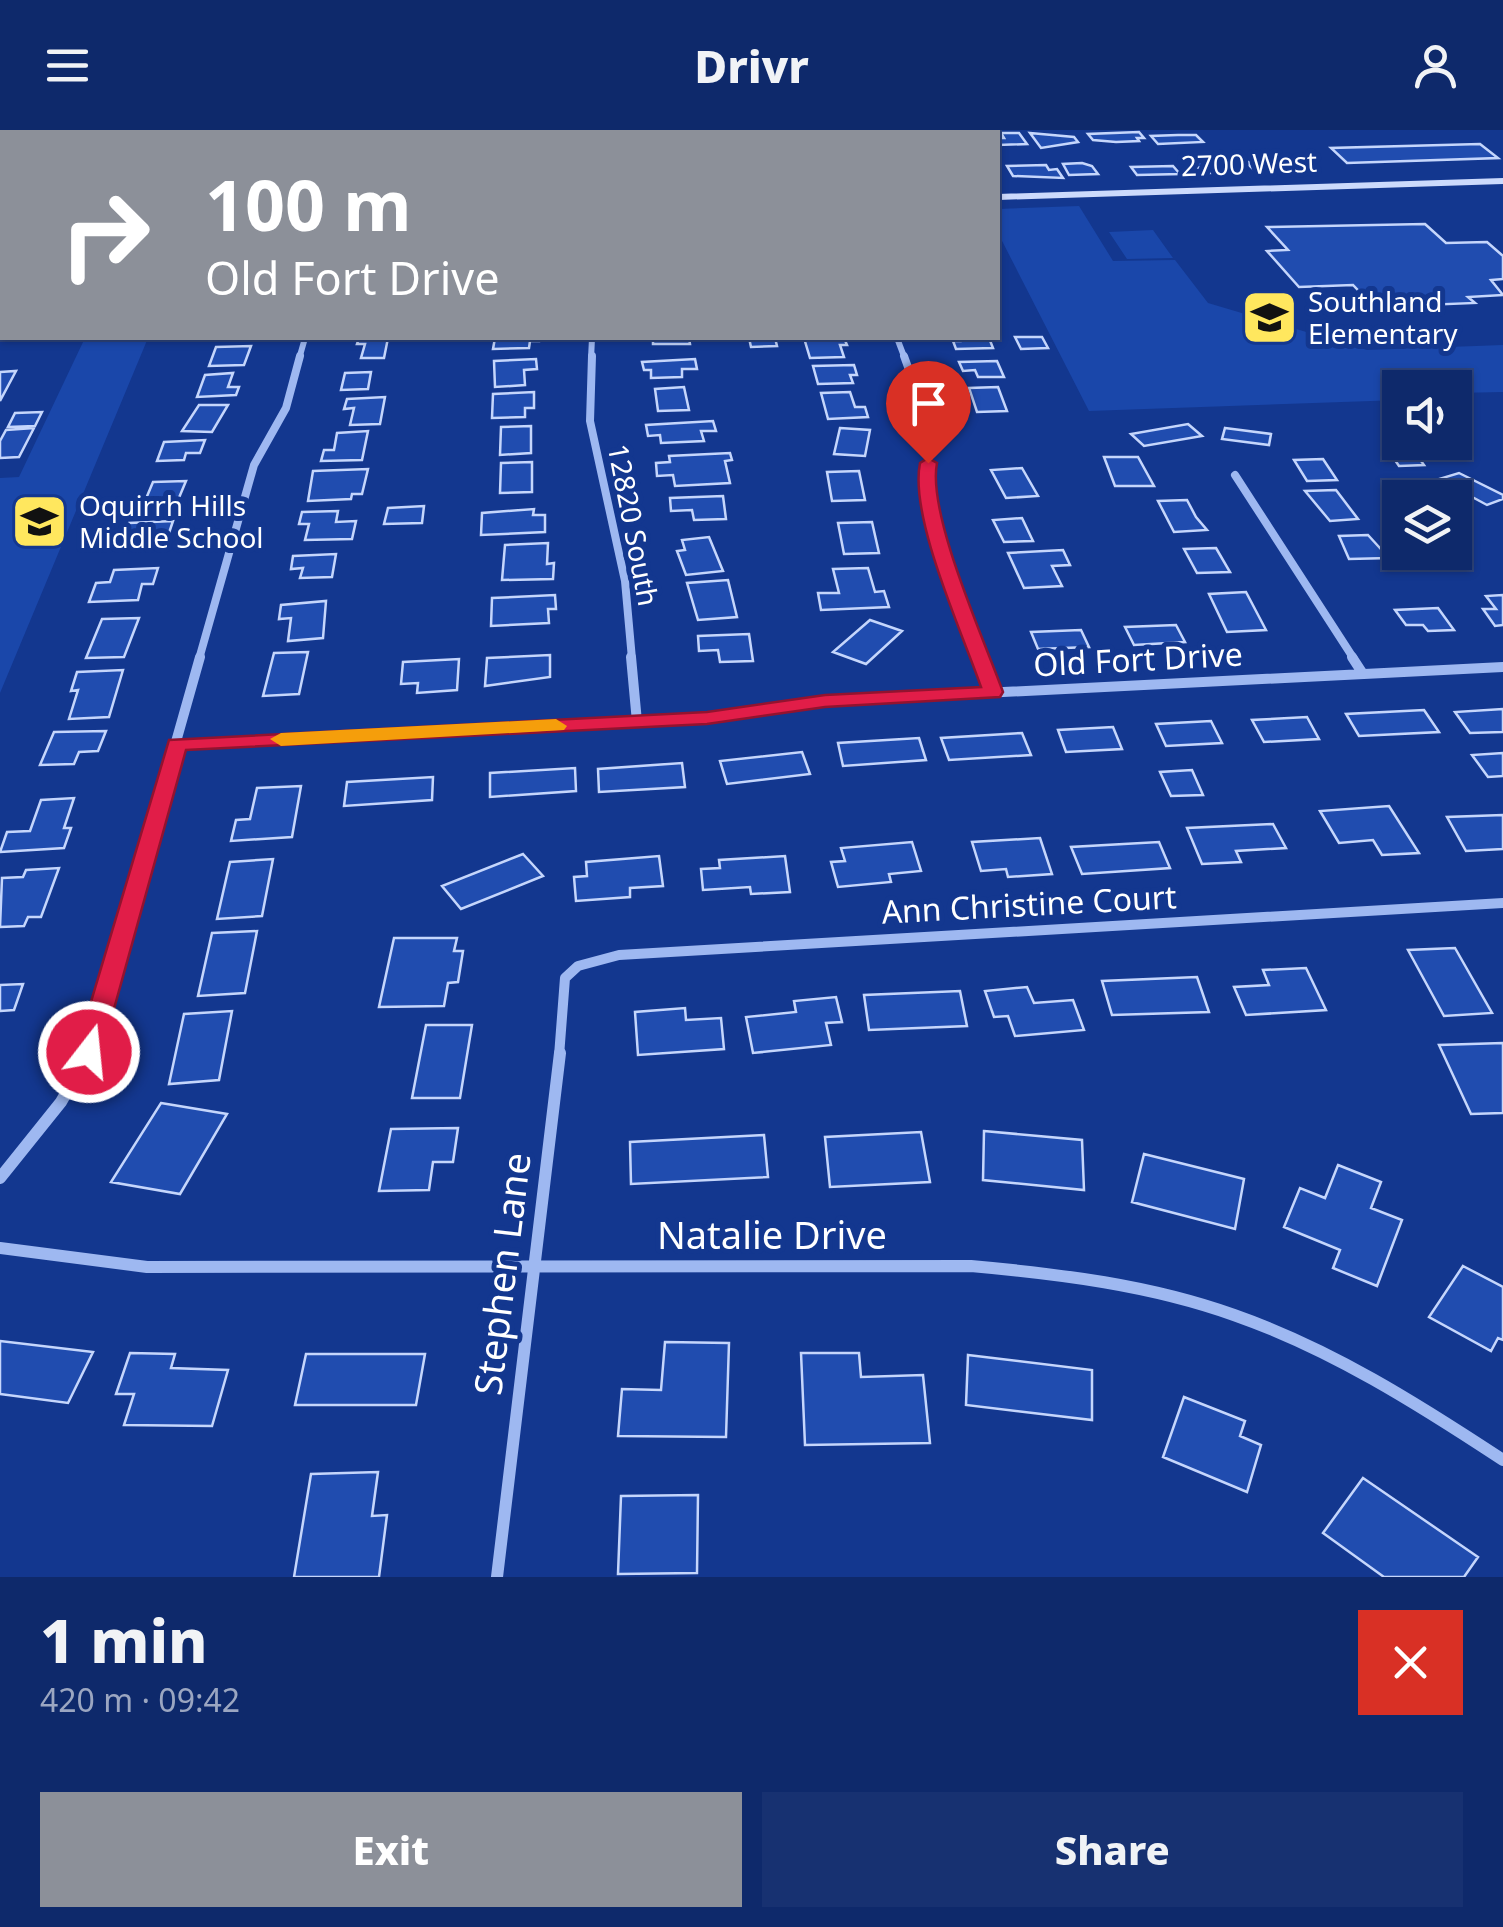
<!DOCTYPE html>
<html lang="en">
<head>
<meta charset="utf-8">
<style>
  body { margin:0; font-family:"Noto Sans",sans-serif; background:#173171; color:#f1f3f6; height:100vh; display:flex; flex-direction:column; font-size:38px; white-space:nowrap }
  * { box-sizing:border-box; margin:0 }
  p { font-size:32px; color:#9ba6c1 }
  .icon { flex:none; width:55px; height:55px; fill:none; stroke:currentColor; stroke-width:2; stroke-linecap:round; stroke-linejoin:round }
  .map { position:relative; height:1447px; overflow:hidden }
  .sheet { display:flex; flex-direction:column; background:#0e296b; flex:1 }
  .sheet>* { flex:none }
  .hud { position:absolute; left:0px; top:0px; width:1000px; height:210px; box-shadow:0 2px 8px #0004,0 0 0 2px #2e457e; background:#8c9099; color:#fff; overflow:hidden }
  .fabs { position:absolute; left:1382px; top:240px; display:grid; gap:20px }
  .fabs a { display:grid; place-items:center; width:90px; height:90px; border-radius:0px; background:#0e296b; box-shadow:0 2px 8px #0004,0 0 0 2px #2e457e; font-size:50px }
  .pin { position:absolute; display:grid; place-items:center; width:85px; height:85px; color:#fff; margin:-102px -42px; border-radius:50% 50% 50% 0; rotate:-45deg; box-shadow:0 0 10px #0007 }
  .pin .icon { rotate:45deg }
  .me { position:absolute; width:110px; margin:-55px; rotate:16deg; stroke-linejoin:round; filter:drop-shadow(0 0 8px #0008) }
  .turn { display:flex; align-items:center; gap:35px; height:210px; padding:0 40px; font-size:45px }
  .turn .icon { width:130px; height:130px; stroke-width:2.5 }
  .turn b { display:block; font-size:70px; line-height:85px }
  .round { display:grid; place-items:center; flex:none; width:105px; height:105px; border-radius:0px; background:#173171 }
  .head { display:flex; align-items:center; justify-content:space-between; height:170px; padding:0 40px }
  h1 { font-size:60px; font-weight:800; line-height:75px }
  .cta { display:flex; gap:20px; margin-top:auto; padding:20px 40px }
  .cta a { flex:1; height:115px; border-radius:0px; background:#8c9099; color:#fff; font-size:40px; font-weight:800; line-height:115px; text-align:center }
  .cta a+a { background:#173171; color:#f1f3f6 }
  header { display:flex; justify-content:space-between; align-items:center; height:130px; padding:0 40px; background:#0e296b; font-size:45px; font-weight:800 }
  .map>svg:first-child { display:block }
</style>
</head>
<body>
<header><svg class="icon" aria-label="menu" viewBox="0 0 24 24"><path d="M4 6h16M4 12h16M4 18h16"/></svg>Drivr<svg class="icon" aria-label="person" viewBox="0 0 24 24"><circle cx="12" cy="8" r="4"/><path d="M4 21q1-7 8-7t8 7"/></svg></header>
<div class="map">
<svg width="1503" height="1447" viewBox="0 0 1503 1447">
  <rect width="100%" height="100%" fill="#13378f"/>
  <path fill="#1a47aa" d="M0,0h342l-340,2 -2,88z
    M1079,76l34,55 62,-1 33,43 159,47 136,-5v47l-48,1v-5l-55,2 -11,-13 11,16v7l-311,11 -91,-178v-24z
    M1153,100l20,28 -46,1 -18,-27z
    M148,208l-148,355v-215l19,-1 65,-137z"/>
  <path fill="#204caf" stroke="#c5d6fc" stroke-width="2.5" d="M532,0h142v2h-142z
    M1139,2l5,6h-7l2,3 -23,1 -23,-2 -5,-6z
    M1001,3h18l8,11 -29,1v-7h6z
    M1030,3l44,4 4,5 -37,6z
    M1178,5h18l7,7 -45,2 -7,-8z
    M1480,14l18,14 -151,5 -16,-15z
    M1217,29l11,13 -18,1 -5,-6 -10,1 -6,-8z
    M1246,32l51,1 8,7 -49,2z
    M1082,33l10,3 6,8 -29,1 -6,-11z
    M1046,35l3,5 8,-1 6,9 -50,-2 -6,-10z
    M1173,36l7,8 -43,1 -6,-8z
    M1425,94l21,19 41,-1 16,14v23l-12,1 12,15 -35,2 7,6 -101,4 -21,-22 -54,2 -32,-36 21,-1 -21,-23z
    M1015,207h27l6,11 -27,1z
    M359,208h29l-4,20h-23l4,-14h-8z
    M495,208h44v3h-9l-1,7 -36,1z
    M653,208h36l1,6h-37z
    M749,208h26l2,8 -26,1z
    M804,208h40l3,7h-7l4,12 -34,1z
    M959,208h30l4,10 -37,1 -3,-8h7z
    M251,216l-7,19 -35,1 7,-19z
    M536,229l1,10 -13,1 1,15 -30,2 -1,-26z
    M695,229l2,10h-15v8l-31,1v-8h-7l-2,-8z
    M997,231l7,16h-26l-3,-7 -12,1 -4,-9z
    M854,235l3,10h-7l3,8 -35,1 -5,-18z
    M16,241l-16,30v-29z
    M371,242l-3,17 -27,1 4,-17z
    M233,243l-5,14h11l-3,8 -39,2 8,-22z
    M684,257l5,23 -31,1 -3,-22z
    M998,257l9,24 -30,1 -8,-24z
    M534,262v16h-9v9l-33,1 1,-24z
    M850,262l5,15h10l3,10 -40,2 -7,-26z
    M385,267l-5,27 -30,1 4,-17 -10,1 3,-10z
    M199,275h29l-16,27 -30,-1z
    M42,282l-7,14 -27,1 7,-14z
    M713,291l3,10h-15l3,10 -43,2 -1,-8 -12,1 -2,-11z
    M1188,294l14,12 -58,10 -13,-12z
    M531,296v27l-31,2 1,-28z
    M34,298l-15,29 -19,1v-17l6,-11z
    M840,298l30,2 -5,26 -31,-2z
    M1225,298l46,6 -2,11 -47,-6z
    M368,301l-6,29 -41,1 3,-11h10l3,-17z
    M1455,303v16h-5l-1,8 -27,-4 1,-11h32z
    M205,310l-5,13h-14l-2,7 -27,1 7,-19z
    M1388,320h25l11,15 -25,1z
    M730,323l2,7 -7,1 5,22 -55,3 -2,-11 -16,1 -1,-13 14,-1 -1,-6z
    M1104,327h34l16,29h-39z
    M1323,329l14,21 -30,1 -13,-21z
    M532,332v30l-32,1 1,-30z
    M1022,338l16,28 -32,2 -15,-28z
    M368,339l-6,25h-10l-1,5 -43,2 5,-30z
    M859,341l6,29 -33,1 -5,-29z
    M1459,343l44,22v4l-16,6 -48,-26z
    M186,351l-13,31 -33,1 13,-31z
    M1336,360l22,29 -28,2 -25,-30z
    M723,366l3,23 -32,1 -2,-10 -21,1 -1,-13z
    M1187,370l9,17 11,13 -33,2 -16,-31z
    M424,376l-2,17 -38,1 4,-16z
    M534,379l-1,6h12v17l-64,3 1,-22z
    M338,381l-2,11 20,-1 -4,18 -47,1 4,-16h-10l3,-12z
    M1022,388l11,23 -29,1 -11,-22z
    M173,391l-5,15h-16l-3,8 -29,2 9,-23z
    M872,392l7,31 -35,1 -6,-31z
    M1368,405l21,23 -40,1 -10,-23z
    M709,407l14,34 -37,4 -9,-24 8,-1 -3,-10z
    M548,413l-1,21 7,-1 -1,16 -51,1 3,-35z
    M1216,418l14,24 -33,1 -13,-24z
    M1063,420l7,15 -18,1 10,20 -38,2 -16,-35z
    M336,424l-4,23 -32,1 3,-10 -12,1 2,-13z
    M158,438l-5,16h-11l-4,16 -49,2 7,-19 14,-1 4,-12z
    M868,438l7,24 9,-1 5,16 -68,3 -3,-17h21l-6,-24z
    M728,450l9,37 -39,3 -11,-37z
    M1246,462l20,38 -39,2 -18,-38z
    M555,465l1,14h-8l1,14 -58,3 1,-28z
    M1503,465v30l-8,1 -12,-17h13l-10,-13z
    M326,471l-3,37 -35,3 3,-23 -12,1 2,-14z
    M1438,478l16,22 -26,1 -5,-6h-17l-11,-15z
    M139,488l-15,39 -38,1 16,-39z
    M870,490l32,11 -36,33 -33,-12z
    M1176,495l9,17 -51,3 -9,-18z
    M1081,500l8,17 -51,2 -7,-17z
    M749,504l4,27 -33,1 -2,-12 -19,1 -1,-15z
    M308,522l-9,42 -36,2 11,-43z
    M550,525v22l-65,9 2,-28z
    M459,529l-2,31 -40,3 1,-10 -17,1 2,-22z
    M123,540l-14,47 -40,2 9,-29 -7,1 6,-19z
    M1503,579v23l-33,1 -15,-21z
    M1424,580l15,22 -80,4 -13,-22z
    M1307,587l12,22 -55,3 -12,-22z
    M1211,591l11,22 -56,3 -10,-22z
    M1113,597l9,22 -56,3 -8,-22z
    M106,601l-8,20 -19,1 -5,12 -34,1 14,-33z
    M1022,603l9,22 -82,5 -8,-22z
    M919,608l7,22 -83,6 -5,-23z
    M802,622l8,22 -83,10 -7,-23z
    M1503,623v23l-15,1 -16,-22z
    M682,633l3,24 -86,5 -1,-23z
    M575,638l1,23 -86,6v-24z
    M1192,640l11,25 -32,1 -11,-24z
    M433,647l-1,23 -88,6 3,-24z
    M301,656l-9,51 -61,4 5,-21 14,-1 7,-31z
    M74,668l-10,30h7l-7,20 -64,4 7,-20 23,-1 11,-31z
    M1389,676l30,47 -37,2 -9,-15 -34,3 -19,-32z
    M1503,685v34l-37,2 -19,-34z
    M1273,694l13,24 -50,3 5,11 -39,2 -15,-36z
    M1040,708l12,36 -44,3 -2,-8 -25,2 -9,-29z
    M912,712l9,29 -32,3 2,8 -53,5 -7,-25 14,-1 -4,-13z
    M1159,712l11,26 -88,6 -11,-27z
    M523,724l20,22 -82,33 -19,-23z
    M659,726l4,30 -33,2v9l-54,4 -2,-24 13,-1 -1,-14z
    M785,726l5,36 -39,2 -1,-7 -47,3 -2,-21 19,-1 -1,-8z
    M273,729l-11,57 -45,3 13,-57z
    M59,738l-18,49h-13l-4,9 -24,1 2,-49 21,-1 3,-7z
    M257,801l-12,62 -47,3 14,-63z
    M394,808h63l-3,13h9l-5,31 -10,1 -4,23 -65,1z
    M1455,818l37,65 -48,3 -36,-66z
    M1306,838l20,42 -80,5 -12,-28 35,-2 -6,-15z
    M1197,847l12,35 -97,3 -10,-34z
    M23,854l-9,26 -14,1v-26z
    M1027,857l7,16 39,-3 11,30 -69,6 -7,-20 -14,1 -9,-26z
    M960,861l7,35 -98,4 -5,-35z
    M836,867l6,25 -16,1 5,22 -78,8 -7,-36 50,-5 -2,-11z
    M685,878l1,12 35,-2 3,31 -86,6 -3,-43z
    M232,881l-13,69 -50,4 15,-70z
    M426,895h46l-12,73h-48z
    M1503,913v70l-32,1 -32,-69z
    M161,973l66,11 -47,80 -69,-12z
    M458,998l-5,34h-20l-4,28 -50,1 12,-62z
    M984,1001l98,9 2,50 -101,-10z
    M921,1002l9,50 -100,5 -5,-50z
    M764,1005l4,42 -137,7 -1,-42z
    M1144,1024l100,25 -9,50 -103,-27z
    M1338,1035l43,17 -10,26 31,12 -25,66 -44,-18 7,-18 -56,-23 16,-39 25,10z
    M1463,1136l40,21v53l-5,-2 -7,13 -62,-34z
    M0,1211l93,11 -25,51 -68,-9z
    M665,1212l64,1 -3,94 -108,-1 4,-47 39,1z
    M130,1223l45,1 -4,14 57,2 -16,56 -88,-1 10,-31h-18z
    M801,1223h58l2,24 62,-2 7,68 -125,2z
    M306,1224h119l-9,51h-121z
    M968,1225l124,15v50l-126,-15z
    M1184,1267l61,24 -5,15 21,9 -14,47 -84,-35z
    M378,1342l-6,44 15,-1 -8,62h-85l17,-103z
    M1363,1348l115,79 -14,20h-80l-61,-44z
    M698,1365l-1,78 -79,1 3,-78z"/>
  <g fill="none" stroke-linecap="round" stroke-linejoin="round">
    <path stroke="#9eb8f1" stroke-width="6" d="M897,208l8,21
      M299,229l6,-21
      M591,229l1,-21"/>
    <path stroke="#9eb8f1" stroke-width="8" d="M592,226l-2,65 35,160 7,78
      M904,226l28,78 -6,45 4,33 51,147
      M1235,345l119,184
      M199,529l55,-194 32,-57 14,-52"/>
    <path stroke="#9eb8f1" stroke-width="10" d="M631,527l6,65
      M980,527l13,36
      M1352,527l11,17
      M177,615l530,-27 118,-17 678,-34
      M87,926l113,-399
      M559,926l6,-78 13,-12 41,-11 884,-52"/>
    <path stroke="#9eb8f1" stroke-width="12" d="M0,1048l61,-76 28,-49
      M0,1118l147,19 824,-1c89,8 179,19 263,49 97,34 184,89 269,145
      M497,1447l63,-524"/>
    <path fill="#ccdafc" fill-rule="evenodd" d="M1503,48v6l-505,16v-6z
      M0,94h2v6h-2z"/>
  </g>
  <path fill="#e11d48" stroke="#92132f" stroke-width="2.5" d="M928,328l9,5c-10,51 47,176 66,229l-3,5 -175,10 -118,17 -521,26 -84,302 -4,6h-18l-4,-6 93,-312 538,-28 118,-17 156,-8c-19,-55 -72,-170 -61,-224z"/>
  <path fill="#f59e0b" d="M556,589l11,7 -3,4 -283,16 -11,-7 11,-6z"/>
  <defs>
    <symbol id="school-square" viewBox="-11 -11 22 22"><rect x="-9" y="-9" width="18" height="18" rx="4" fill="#ffe75e" stroke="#13378f"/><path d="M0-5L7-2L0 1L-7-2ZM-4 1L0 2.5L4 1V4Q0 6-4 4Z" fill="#111"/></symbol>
  </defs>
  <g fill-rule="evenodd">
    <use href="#school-square" x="1238" y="156" width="63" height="63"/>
    <use href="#school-square" x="8" y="360" width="63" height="63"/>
  </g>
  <g text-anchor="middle" stroke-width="10" stroke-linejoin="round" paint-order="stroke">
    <g font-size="28" fill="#fff" stroke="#13378f">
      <text transform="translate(1249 34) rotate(-2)" y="10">2700 West</text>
      <text transform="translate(633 395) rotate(79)" y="10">12820 South</text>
    </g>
    <g font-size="28" fill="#fff" stroke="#13378f" text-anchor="start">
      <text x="1308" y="182">Southland<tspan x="1308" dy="32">Elementary</tspan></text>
      <text x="79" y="386">Oquirrh Hills<tspan x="79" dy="32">Middle School</tspan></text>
    </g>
    <g font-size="32" fill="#fff" stroke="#13378f">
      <text transform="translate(1138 530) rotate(-3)" y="11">Old Fort Drive</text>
      <text transform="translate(1029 775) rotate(-3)" y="11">Ann Christine Court</text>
    </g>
    <g font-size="38" fill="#fff" stroke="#13378f">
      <text x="772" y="1119">Natalie Drive</text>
      <text transform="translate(503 1144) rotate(-83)" y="13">Stephen Lane</text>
    </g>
  </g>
</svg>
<div class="fabs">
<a><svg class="icon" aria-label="sound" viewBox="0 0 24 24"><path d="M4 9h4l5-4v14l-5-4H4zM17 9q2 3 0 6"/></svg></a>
<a><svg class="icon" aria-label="layers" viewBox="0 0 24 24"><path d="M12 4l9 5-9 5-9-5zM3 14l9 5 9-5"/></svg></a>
</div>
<div class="pin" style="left:928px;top:333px;background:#d93025"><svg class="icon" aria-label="arrive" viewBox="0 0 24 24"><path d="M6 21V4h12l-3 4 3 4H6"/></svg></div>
<svg class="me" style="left:89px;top:922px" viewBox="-20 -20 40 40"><circle r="17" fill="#e11d48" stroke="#fff" stroke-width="3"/><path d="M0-11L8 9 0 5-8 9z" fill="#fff"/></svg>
<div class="hud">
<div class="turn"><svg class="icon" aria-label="right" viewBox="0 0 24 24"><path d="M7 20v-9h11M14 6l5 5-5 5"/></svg><div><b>100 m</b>Old Fort Drive</div></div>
</div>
</div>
<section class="sheet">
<div class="head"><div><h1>1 min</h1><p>420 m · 09:42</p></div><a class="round" style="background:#d93025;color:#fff"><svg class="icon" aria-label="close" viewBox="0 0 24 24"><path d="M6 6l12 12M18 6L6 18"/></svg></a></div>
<div class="cta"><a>Exit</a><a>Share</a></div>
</section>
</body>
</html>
